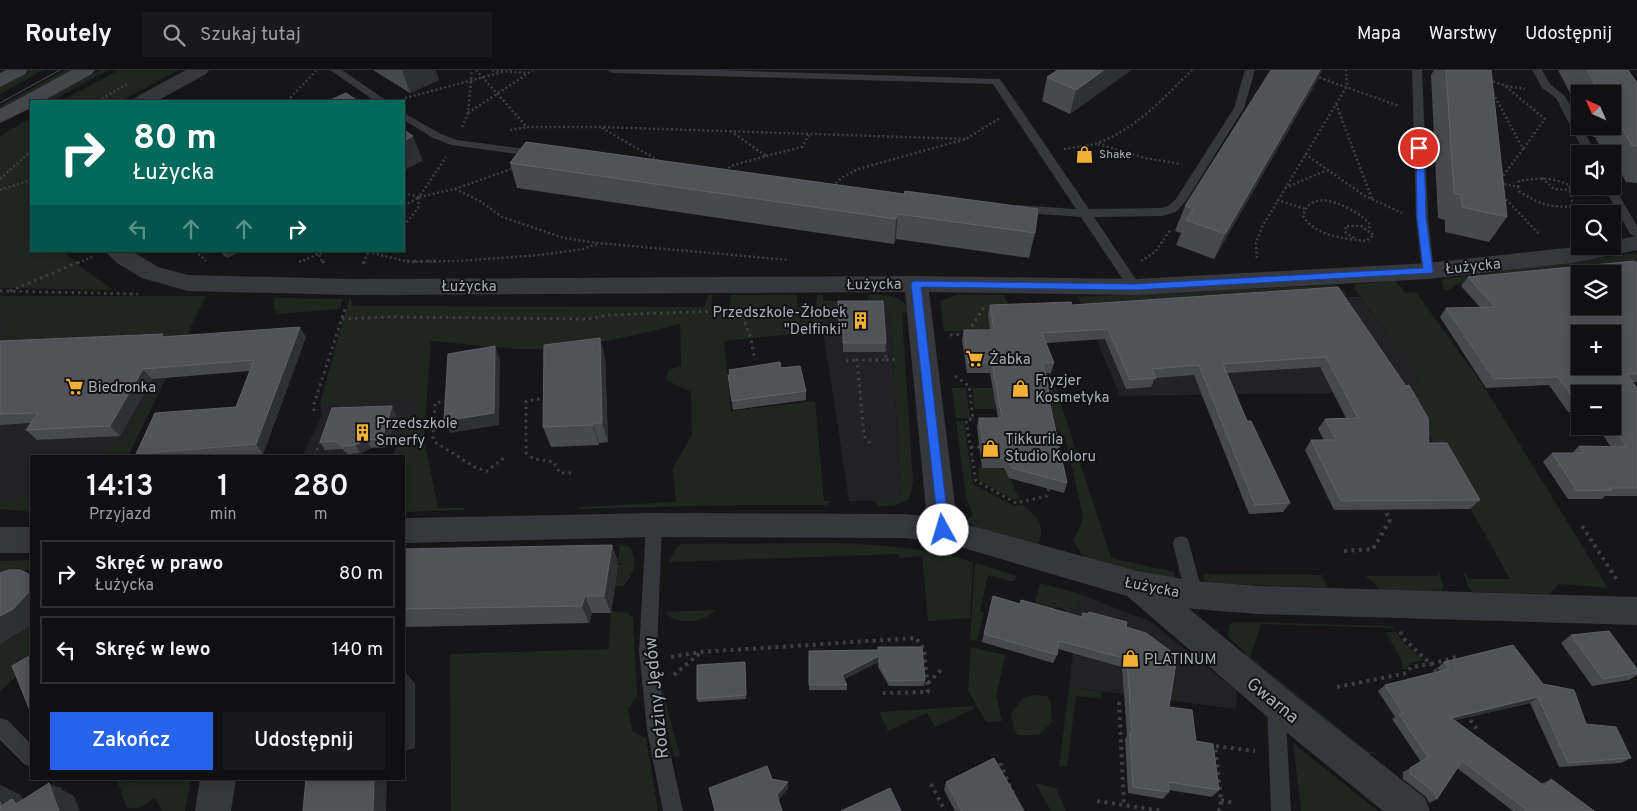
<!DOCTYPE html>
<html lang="pl">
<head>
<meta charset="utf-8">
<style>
  body { margin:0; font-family:Overpass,sans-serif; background:#19191b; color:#f1f3f6; height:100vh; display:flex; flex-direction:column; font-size:19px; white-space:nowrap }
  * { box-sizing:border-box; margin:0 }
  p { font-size:16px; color:#9c9d9f }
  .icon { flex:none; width:28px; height:28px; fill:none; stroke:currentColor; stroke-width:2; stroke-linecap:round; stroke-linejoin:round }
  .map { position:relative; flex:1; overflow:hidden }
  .side { position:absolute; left:30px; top:385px; width:375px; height:325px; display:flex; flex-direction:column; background:#101012; border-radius:0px; box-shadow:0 2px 12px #0003,0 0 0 1px #303032 }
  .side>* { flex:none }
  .hud { position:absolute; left:30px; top:30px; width:375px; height:152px; border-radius:0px; box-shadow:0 2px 12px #0003,0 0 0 1px #303032; background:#00695c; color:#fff; overflow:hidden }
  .needle { width:32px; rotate:315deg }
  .fabs { position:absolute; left:1571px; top:15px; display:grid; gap:10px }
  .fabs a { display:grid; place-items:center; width:50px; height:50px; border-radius:0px; background:#101012; box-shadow:0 2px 12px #0003,0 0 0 1px #303032; font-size:25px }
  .pin { position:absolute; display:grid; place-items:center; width:42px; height:42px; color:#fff; margin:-21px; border:2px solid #fff; border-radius:50%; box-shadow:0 1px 5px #0007 }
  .me { position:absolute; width:55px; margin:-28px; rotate:354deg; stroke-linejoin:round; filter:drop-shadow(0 0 4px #0008) }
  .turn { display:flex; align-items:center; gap:18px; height:105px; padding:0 20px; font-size:22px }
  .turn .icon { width:65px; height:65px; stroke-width:2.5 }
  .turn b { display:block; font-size:35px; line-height:42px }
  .lanes { display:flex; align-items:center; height:48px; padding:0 20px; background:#0003; justify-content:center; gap:25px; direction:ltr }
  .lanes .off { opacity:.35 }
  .eta { display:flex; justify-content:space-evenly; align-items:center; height:85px; text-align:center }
  .eta b { font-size:30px; font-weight:600; line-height:35px }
  .action { display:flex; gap:10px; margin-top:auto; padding:10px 20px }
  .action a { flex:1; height:58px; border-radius:0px; background:#2563eb; color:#fff; font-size:20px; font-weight:600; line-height:58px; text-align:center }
  .action a+a { background:#19191b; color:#f1f3f6 }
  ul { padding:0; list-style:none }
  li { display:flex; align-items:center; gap:15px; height:68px; margin:0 10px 8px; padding:0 10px; border:2px solid #303032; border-radius:0px }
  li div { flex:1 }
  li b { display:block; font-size:19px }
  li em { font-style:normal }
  header { display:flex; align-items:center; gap:30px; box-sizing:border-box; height:70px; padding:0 25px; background:#101012; border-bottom:1px solid #303032 }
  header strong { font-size:24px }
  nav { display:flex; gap:28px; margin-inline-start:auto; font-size:18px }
  .search { width:350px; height:45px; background:#19191b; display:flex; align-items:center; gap:12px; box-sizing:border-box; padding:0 18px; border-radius:0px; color:#9c9d9f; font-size:19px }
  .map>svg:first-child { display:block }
</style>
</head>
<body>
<header>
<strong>Routely</strong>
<div class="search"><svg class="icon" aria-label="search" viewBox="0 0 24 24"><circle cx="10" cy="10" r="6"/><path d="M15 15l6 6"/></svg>Szukaj tutaj</div>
<nav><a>Mapa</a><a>Warstwy</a><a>Udostępnij</a></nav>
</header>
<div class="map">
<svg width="1637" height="741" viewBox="0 0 1637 741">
  <rect width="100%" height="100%" fill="#161618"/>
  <path fill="#222225" d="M1332,227h28l57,77 3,14 -15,4 -285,4 -34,-82z
    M0,237l189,25 -61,124h-97v56l-31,-3z
    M820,240h70l11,191h-52z
    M339,264l90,44 -33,69 -28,1 -7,8h-59l20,-41 -2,-11z
    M1080,524l71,28 86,69 -1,18 -167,-22z"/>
  <path fill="#1e261f" d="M30,0h13l-43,24v-7z
    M65,0h10l-75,41v-5z
    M100,0h8l-57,31h-9z
    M119,0h59l-57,31h-60z
    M31,48l-1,75 1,58h32l23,20 26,18 -3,1 -109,-2v-152z
    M1637,183v10l-13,4 -169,18 -5,5h-6l-2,-11z
    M1396,211l9,12 11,-1 69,96 123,200 -49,-4 -9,10 -77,-2 -4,-3 -6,-17 6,7h41l-105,-187 15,-4 -3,-14 -63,-86 2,-4z
    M1335,215l9,5 3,7 -261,17 -8,-17z
    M0,225l2,1h204l-78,160h-27l9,-16h13l55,-99 -178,2v-5l10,-14h-10z
    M709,225h4l-2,12h19l1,-12h66v12h19l1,-12h6v6h45v-6c14,0 37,-2 41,17l-7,1 11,171 -4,15 -15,7h-16l-4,-5 27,-1 -11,-190h-70l3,21 -99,10 7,70 84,-10 9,100h8l-6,4h-91l-156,4v-2l97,-5 -3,-34 19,-33 -1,-43 -25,-12 3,-11 12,-3 -1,-42c-40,10 -80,20 -121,24 -42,4 -86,-4 -128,-7l-7,98 14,69h27l-1,2 -60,2v-56h-12l27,-58 -99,6 30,-108 3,10 351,1z
    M957,225h47l16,39 -76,-3 -4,-30z
    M275,228l68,1 -4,10 -61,5 -4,-5z
    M1039,303h12l60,185 63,14 2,8 -92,-22 -11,-17 10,-21 -1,-8 -17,-76 -9,-7 -6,-1z
    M952,318h14l4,30h-14z
    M972,318h33l-10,13 1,8h-21z
    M956,351h8l9,63 41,22 10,-1c14,15 22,18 14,40l-60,-17 -12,-7 7,-6 -7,-18z
    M978,398h28l13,31 -4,1 -36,-19z
    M31,413v28l-31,-2v-8h18z
    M835,473c46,2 94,5 138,19l-3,56 -42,3 -6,-65 -23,2v-4l-230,8 6,-13 6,-5z
    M620,474l10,3c9,15 3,27 -6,39h-10l3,-21 6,-1 -5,-1z
    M31,490v10l-14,2 -17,6v-17z
    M975,493l40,12 1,2 -2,4h-3l-23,-6 -8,36 4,1 -7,29 -7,-1z
    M1439,501l5,15 -3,5 -63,-1 -3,-7 -10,-7h73z
    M1203,504l119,1 6,13 -123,-5z
    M1040,513l40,11 -3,24 -11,11v-18l-7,-4 -7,2 -16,-5v-7l2,-3 -1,-3z
    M715,540c-11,13 -40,16 -50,2z
    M611,541l17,2 5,5 4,78 -9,13 4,22 14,7 12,73h-207l-1,-157 159,-5z
    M1240,552l153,4 1,2 -133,-4 -11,33 117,94 11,2 -14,2 -120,-97 1,-6 -17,-15 1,-11 2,-3z
    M31,556v41l-14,8 -17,17v-51l11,-3z
    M1386,562h11l5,9 21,19 -13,3 -3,6h-5v-8z
    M971,577l34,8 -9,41 6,25 -16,1 -18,-32z
    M1069,617l33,5v7l-26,-3 -9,71 -8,-1z
    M662,618l18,68 -6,1 -17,-68z
    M1032,625l15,1 4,6 1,20 -13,13h-21l-4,-5 -3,-17 12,-15z
    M973,636l2,2 -40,19 -8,-14 -39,18 -9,-19z
    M1293,673l85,68h-77z
    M117,709h11v3l10,-3h53l-6,32h-23l-7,-13c-9,6 -17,13 -29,9z
    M1035,713l21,5 10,23h-15z"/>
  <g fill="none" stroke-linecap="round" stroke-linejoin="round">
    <path stroke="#3d3f44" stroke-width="2.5" stroke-dasharray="2 2.5" stroke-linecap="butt" d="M476,0l51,57h73l366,12
      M492,0l35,3
      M1315,6l84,30
      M1489,10l15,5 41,34 -22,30
      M1506,16l19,3
      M1493,23l30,56 -22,30
      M405,28l98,-26
      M98,31l29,-17
      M287,31l29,-30
      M1336,34l36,95
      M468,43l65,-43
      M462,57l6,-14 4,-43
      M602,58l59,34
      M510,60l17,-3
      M1098,74l47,14 36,6
      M1064,79c10,-2 21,-2 30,-5 39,-12 70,-46 98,-74
      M1305,84l60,42 37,17
      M766,86l36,-9 7,-12
      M725,101l6,-5 35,-10 -34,-24
      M1542,108l12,11 16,1
      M0,109l31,-28
      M1500,113l18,4 1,4c18,12 33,18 55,15
      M832,116l11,-9 15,-8 108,-30 34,-21
      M1518,117l1,-6c18,-3 33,-4 50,4l9,49
      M1285,118l42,-18
      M455,119l25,12 22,16 62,21 34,5 191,17
      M0,120l31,-10
      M404,123l15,4
      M1503,126l37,39
      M1277,130l28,9
      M404,136l15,-9 36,-8 56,-20
      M404,156l14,-18 1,-11 27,-40
      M1354,168l-9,-6 1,-6h15l13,9 -8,6c-21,-2 -51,-5 -63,-25 8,-32 53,-7 67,8l-1,5
      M195,181l11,10
      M317,181l6,12
      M368,182l41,10 50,-1 81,-6 43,-6 14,-5
      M1257,188l-1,-15 6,-16 85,-141 -1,-16
      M1141,191l14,-9 16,-23
      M299,192l27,-11
      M78,193l16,-7
      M364,193l4,-11 -3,-1"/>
    <path stroke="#3d3f44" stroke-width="3" stroke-dasharray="2.5 4" stroke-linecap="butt" d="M323,191l1,3
      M407,191h29
      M363,194l1,-3
      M0,221l138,3
      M10,221l71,-30
      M740,240l11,29 4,21
      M342,249l48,-2 197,2 21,-4 138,-5
      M950,265l17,-1 17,-27
      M886,290l12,-1
      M846,291l11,-1
      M955,306l14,10 4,33 -7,1 10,61 40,22 31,-7 2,-8
      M546,328l-20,3v52l8,6 20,3 6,11h11
      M447,331l-12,2 -2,35 2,4 41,26 11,3 18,-14
      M314,341v-7l31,-95
      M870,373l-6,-7 -7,-76h29l-1,-16
      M971,377h9
      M314,386l7,-15
      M354,386l1,-2"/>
    <path stroke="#3d3f44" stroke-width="4" stroke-dasharray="3 4.5" stroke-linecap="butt" d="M1582,456l35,54
      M1344,481l29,-2 17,-29 -7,-13
      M1400,562l5,8 26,24 25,-7
      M671,587l30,-5 215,-14 8,11 4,43 -46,1
      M674,605l26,-22
      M928,613l13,-13
      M1337,617l70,-14 4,-6 20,-3 7,10
      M1119,632l5,103
      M1466,644l13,18
      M1000,693l15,35
      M931,714l14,27
      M58,720l6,-3
      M1221,730l13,3
      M1097,731l65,10
      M1218,741l3,-3v-8l-6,-54 40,5"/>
    <path fill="#37383d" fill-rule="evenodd" d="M330,0h12l45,31h-12z
      M607,0h110l283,9 89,130 72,-1 7,-2 8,-7 58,-91 11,-38h10l-11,38 -58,93 -10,11 -14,4 -68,1 47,70 -6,4 -5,-1 -49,-73 -68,-5 -2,-3 6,-4 59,4 -83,-125 -381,-11z
      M1412,0h10l6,148 6,53 -6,4 -6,-4 -6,-53z
      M1532,0h10l8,14 15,12 31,58h-11l-29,-56 -14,-10z
      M404,43l37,21 16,6 83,11 6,3 -6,3 -89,-12 -18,-7 -29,-18z
      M1612,113l25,43v11l-7,-3 -27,-48h9z
      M654,448l6,2 2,5 -5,126 8,79 18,81h-20l-16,-81 -8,-79 7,-126 2,-5z
      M1181,466l6,2 2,5 14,52 -3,5 -6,3 -6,-3 -3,-5 -12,-52 2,-5z
      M1276,625l7,3 2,6 6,107h-20l-4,-107 2,-6z
      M0,648l7,2 24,24v23l-7,-3 -24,-24z"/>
    <path fill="#37383d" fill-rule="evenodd" d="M186,0h23l-3,4 -49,27h-24l3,-4z
      M1637,166v14l-65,13 -144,16 -293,16 -206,-3 29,238 -4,9 -11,3 -11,-3 -4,-9 -23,-238 -552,3 -165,-4 -46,-13 -25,-15 -12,-12h27l26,16 30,8 165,4 563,-3 219,3 293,-16 156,-17h28v-5z
      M1137,501l11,4 140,115 137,108 5,13h-47l-119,-97 -138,-119 -5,-10 5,-10z
      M200,709h36l-5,32h-36z"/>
    <path fill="#37383d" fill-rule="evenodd" d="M654,443l250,1 39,4 194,53 57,10 64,5 379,11v28l-379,-11 -64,-5 -57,-10 -194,-57 -39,-4 -250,-1 -250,6v-25z
      M0,457h31v26h-31z"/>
    <path fill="#45474d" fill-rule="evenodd" d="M6,0h22l-3,4 -25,13v-14z
      M72,0h23l-3,4 -49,27h-12v7l-31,15v-14z"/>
    <path stroke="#4a4c52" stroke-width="1" d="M0,33l60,-33"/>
  </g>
  <path fill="#47494d" d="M373,0h62l4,10 -29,13z
    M1131,0l-61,44 -28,-13 5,-24z
    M1434,0h57l16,147 -18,25 -44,-10v-12l-7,-2 -7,-143z
    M1558,0h70l9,13v100l-11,-1 -6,-11 -8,-1v-16h-8l-9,-17h-2l-5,-11h24v-32h-32v18z
    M1318,9l-104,180 -38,-14 5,-12 -6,-2 10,-25z
    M526,72l509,91 -6,25 -133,-19 -2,5 -377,-56 -7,-25z
    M220,181h21l-14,7z
    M1637,193v119h-4l4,6v108h-32l-3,3h-34l-25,-37 9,-9h20l7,-7 32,1 -14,-21h15v-32h-32v18h-12l-19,-27 -63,3 -46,-71 6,-9 34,-1 -19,-21 7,-9z
    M1338,217l91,156 51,57 -10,9 -136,1 -29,-60 6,-10h13l-6,-11 7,-10 21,-1 -26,-51 -93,6 20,48 43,82 -7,9 -34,2 -55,-139 -39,3 -4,9 -25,2 -21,-50 -59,4 8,20 -3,10h-5l3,18 -1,4 19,88 -3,10 -55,-15 -5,-10h-22l-5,-41 2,-9h19l-8,-45h-23l-5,-33 2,-10h26l-2,-15 2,-10h82z
    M838,239l48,34 -1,9h-42v-19h-4z
    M165,267h141l-43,117 -31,2h-94l-2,-2 100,-47 14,-36 -98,8 -32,57 -83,4 -11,-10 5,-7 -31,2v-84z
    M600,268l5,20 3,84 -9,1v2l-48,2 -8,-20z
    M781,298l25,23v9l-73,10 -5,-35z
    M392,336l4,9 -9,32 -16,1 -11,5 -12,1 -6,-5 -17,1 -5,-8z
    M612,475l6,18 -7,50h-19l-3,10 -185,4v-78z
    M993,526l27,8 1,-4 60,17 2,-4 5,1 1,-2 37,15 43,80 27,34 23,49 -7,7 -43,-7v2l-6,7 -35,-6 -3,-54 2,-3 -5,-69 -64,-18 -1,6 -4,8 -71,-21z
    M1571,565l66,34v6l-8,5 -37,6 -31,-43z
    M878,577l47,33 -1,6h-35l-11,-19v-5l-34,17 3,6v5h-38v-39l69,-1z
    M1444,592l99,22 43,40 45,34 -10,5 -62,4 -29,-64 -75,17 86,64 10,-5 43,32h-81l-56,-43 -20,31 -8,4 -3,-6 -23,-18v-7l18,-10 -29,-43 3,-2 -17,-26 7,-6 55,-14 -3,-3z
    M745,595l1,34 -48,3 -1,-3z
    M946,712l78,29h-69l-11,-21z"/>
  <path fill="#2f3033" d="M402,0h33l4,10 -29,13z
    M1104,0h27l-61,44 6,-24z
    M1320,0h2l-4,9 -104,180 11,-25z
    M413,66l10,25 -19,9v-29z
    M898,144l-2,25 -2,5 2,-25z
    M223,181h18l-14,7z
    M300,257l6,10 -43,117 -7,-10z
    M600,268l5,20 3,84 -6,-19z
    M495,276l5,13 -1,66 -49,8 -6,-12z
    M143,299l9,10 -32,57 -10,-10z
    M392,336l4,9 -9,32 -5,-8z
    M593,353l6,20v2l-6,-20z
    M366,370l5,8 -11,5 -5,-8z
    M612,475l6,18 -7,50 -7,-17z
    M31,516v40l-31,18v-28z
    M585,526l7,17 -3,10 -7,-17z
    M879,586l-1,6 -36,18v-5z
    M405,601l10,13v64l-11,3z
    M1538,627l-8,6 -86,20 7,-5z
    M374,709h13l-1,32h-13z
    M788,712v7l-11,13v-7z
    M49,713l25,13 6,15h-21z
    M0,715l21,10 3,9 -23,2 -1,-4z"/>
  <path fill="#525359" stroke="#5f6168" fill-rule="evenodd" d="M1058,0h46l-28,20 -29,-13z
    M1271,0h49l-95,164 -39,-14 7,-11 -8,-3z
    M1446,0h45l16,147 -45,-10 -1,-12 -7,-2z
    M1587,0h41l9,13v63h-5l-18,-33 -2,-1v-18h-11z
    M346,23l12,8h-30z
    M404,60l9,6 -9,5z
    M526,72l378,52 1,-3 133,18 -3,24 -137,-19 -2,5 -386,-56z
    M1634,191l3,2v111h-10l10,14v100h-27l2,2 -35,1 -25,-38h32l-5,-7 48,1 -15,-21v-32h-32v9h-3l-19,-26 -64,2 -48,-71 49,-1 -27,-30zM1580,204h32v32h-32zM1580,264h32v32h-32z
    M1338,217l68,99 3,-1 19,33 1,25h18l33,57 -139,1 -30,-61h25l-11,-21 33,-1 -32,-61 -103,7 24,57h4l39,82 -35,2 -56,-140 -47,4 4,9 -26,2 -22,-51 -66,4 12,30h-11l6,28h-2l20,92 -55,-15 -6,-10h-21l-6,-40h23l-10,-55h-24l-4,-33h30l-4,-25 81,-3 1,3z
    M838,231h45l3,42h-43v-18l-4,-1z
    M300,257l-44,117 -120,10 19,-41 81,-6 18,-47 -111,9 -33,57 -84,4 12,-17 -38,1v-73l163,-7 -1,3z
    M600,268l2,85h-9v2l-50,2 1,-82z
    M495,276l-1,67 -50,8 4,-67z
    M780,292l1,6 19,-2 6,25 -74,10 -4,-26h2l-1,-5z
    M392,336l-10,33 -16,1 -11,5 -13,1 -6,-5 -16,1 12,-34z
    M612,475l-8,51h-19l-3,10 -178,3v-60z
    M9,500h11l7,3 4,5v8l-2,6 -16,17 -13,7v-43z
    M993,526l27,8 1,-4 61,17 1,-4 5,1 1,-2 38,10 -1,5 20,6 31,23 -8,51 23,3 4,31 17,3 6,46 -51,-8 1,10 -36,-5 -3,-55h2l-5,-73 -68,-18 -2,14 -73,-21z
    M1609,561l28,38v4l-34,6 -32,-44z
    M1513,575l30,39 31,6 12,34 30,3 15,31 -63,5 -30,-66 -87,21 95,69 5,-8 43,32h-66l-66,-50 -25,38 -3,-7 -23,-18 -1,-6 18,-11 -29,-43 4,-1 -18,-28 64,-16 -5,-7z
    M878,577h44l3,33 -36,1 -10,-20v-5l-37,19 5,10h-38v-34l69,-1z
    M31,585v58l-19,-47z
    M745,592l1,33 -49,4v-34z
    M405,601l-1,65v1v-65z
    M994,688l30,53h-62l-16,-29z
    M767,696l5,13 16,3 -11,13 5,16h-67l-6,-23z
    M306,709h68l-1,32h-70z
    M49,713l10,28h-59v-9l1,4 11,-7 4,5z
    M890,718l11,23h-60z"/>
  <path fill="#2563eb" stroke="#184099" d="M1416,76l8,2 2,70 7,53 -1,2 -298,17 -213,-3 28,243 -2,3 -4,2 -4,-2 -28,-249 2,-3 221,3 289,-16 -6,-50z"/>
  <defs>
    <symbol id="shop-bare" viewBox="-9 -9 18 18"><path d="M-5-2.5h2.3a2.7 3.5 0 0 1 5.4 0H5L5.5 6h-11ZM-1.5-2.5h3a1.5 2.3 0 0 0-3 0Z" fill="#f2b134" stroke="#111113" stroke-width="2.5" paint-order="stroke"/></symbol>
    <symbol id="building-bare" viewBox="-9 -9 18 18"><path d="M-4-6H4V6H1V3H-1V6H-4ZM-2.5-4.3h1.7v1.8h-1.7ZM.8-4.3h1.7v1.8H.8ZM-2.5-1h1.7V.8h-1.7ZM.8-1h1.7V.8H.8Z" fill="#f2b134" stroke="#111113" stroke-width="2.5" paint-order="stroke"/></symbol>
    <symbol id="supermarket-bare" viewBox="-9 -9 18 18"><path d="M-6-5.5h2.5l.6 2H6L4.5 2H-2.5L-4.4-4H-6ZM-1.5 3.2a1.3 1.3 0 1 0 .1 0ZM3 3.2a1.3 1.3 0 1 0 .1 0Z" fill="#f2b134" stroke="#111113" stroke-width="2.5" paint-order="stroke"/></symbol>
  </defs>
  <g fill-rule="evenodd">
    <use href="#shop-bare" x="1072" y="72" width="25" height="25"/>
    <use href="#building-bare" x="848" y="238" width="25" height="25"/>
    <use href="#supermarket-bare" x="962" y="276" width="25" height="25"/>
    <use href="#supermarket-bare" x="62" y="304" width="25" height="25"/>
    <use href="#shop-bare" x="1008" y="306" width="25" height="25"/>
    <use href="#building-bare" x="350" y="350" width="25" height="25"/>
    <use href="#shop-bare" x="978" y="366" width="25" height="25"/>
    <use href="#shop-bare" x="1118" y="576" width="25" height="25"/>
  </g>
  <g text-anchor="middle" stroke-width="4" stroke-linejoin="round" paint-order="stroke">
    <g font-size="12" fill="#a8adb8" stroke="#111113" text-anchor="start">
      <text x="1099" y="88">Shake</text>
    </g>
    <g font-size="15" fill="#a8adb8" stroke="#111113">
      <text transform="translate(1473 196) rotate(-6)" y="5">Łużycka</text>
      <text transform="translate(874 214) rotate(-1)" y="5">Łużycka</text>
      <text x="469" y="221">Łużycka</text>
      <text transform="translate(1152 517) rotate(11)" y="5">Łużycka</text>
    </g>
    <g font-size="15" fill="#a8adb8" stroke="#111113" text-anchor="start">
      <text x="847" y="247" text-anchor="end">Przedszkole-Żłobek<tspan x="847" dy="17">"Delfinki"</tspan></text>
      <text x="989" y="294">Żabka</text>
      <text x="1035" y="315">Fryzjer<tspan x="1035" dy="17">Kosmetyka</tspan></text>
      <text x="88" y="322">Biedronka</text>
      <text x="376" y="358">Przedszkole<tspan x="376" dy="17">Smerfy</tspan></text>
      <text x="1005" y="374">Tikkurila<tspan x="1005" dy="17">Studio Koloru</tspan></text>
      <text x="1144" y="594">PLATINUM</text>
    </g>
    <g font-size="18" fill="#a8adb8" stroke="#111113">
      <text transform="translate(656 628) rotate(-96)" y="6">Rodziny Jędów</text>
      <text transform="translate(1273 630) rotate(39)" y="6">Gwarna</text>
    </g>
  </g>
</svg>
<div class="fabs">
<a><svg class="needle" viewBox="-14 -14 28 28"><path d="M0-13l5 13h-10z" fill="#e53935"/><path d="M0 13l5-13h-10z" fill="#9c9d9f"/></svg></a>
<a><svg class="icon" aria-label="sound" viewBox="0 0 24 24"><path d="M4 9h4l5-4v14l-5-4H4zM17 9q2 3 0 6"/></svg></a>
<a><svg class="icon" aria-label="search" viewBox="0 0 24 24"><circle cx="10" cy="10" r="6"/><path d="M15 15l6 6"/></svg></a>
<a><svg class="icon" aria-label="layers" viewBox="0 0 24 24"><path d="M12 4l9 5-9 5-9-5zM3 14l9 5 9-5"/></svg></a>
<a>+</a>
<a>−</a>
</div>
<div class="pin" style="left:1419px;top:78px;background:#d93025"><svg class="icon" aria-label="arrive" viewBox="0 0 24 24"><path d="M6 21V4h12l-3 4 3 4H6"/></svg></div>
<svg class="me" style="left:943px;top:460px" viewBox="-20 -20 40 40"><circle r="19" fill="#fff"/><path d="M0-13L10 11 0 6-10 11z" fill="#2563eb"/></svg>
<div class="hud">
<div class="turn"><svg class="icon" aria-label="right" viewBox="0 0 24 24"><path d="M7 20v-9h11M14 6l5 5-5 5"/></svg><div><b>80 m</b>Łużycka</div></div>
<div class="lanes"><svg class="icon off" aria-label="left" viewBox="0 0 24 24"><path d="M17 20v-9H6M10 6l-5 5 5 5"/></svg><svg class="icon off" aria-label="ahead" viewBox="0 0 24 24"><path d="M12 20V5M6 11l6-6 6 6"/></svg><svg class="icon off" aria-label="ahead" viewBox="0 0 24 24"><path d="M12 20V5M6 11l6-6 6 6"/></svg><svg class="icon" aria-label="right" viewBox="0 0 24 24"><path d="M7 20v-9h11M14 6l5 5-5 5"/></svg></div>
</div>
<section class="side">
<div class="eta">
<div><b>14:13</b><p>Przyjazd</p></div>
<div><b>1</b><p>min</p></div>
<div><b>280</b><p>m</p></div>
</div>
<ul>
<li><svg class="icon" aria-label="right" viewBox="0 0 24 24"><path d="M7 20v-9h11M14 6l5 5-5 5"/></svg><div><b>Skręć w prawo</b><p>Łużycka</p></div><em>80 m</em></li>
<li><svg class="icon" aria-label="left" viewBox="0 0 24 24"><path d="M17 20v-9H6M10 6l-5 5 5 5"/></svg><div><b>Skręć w lewo</b></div><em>140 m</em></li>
</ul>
<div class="action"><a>Zakończ</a><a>Udostępnij</a></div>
</section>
</div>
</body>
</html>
